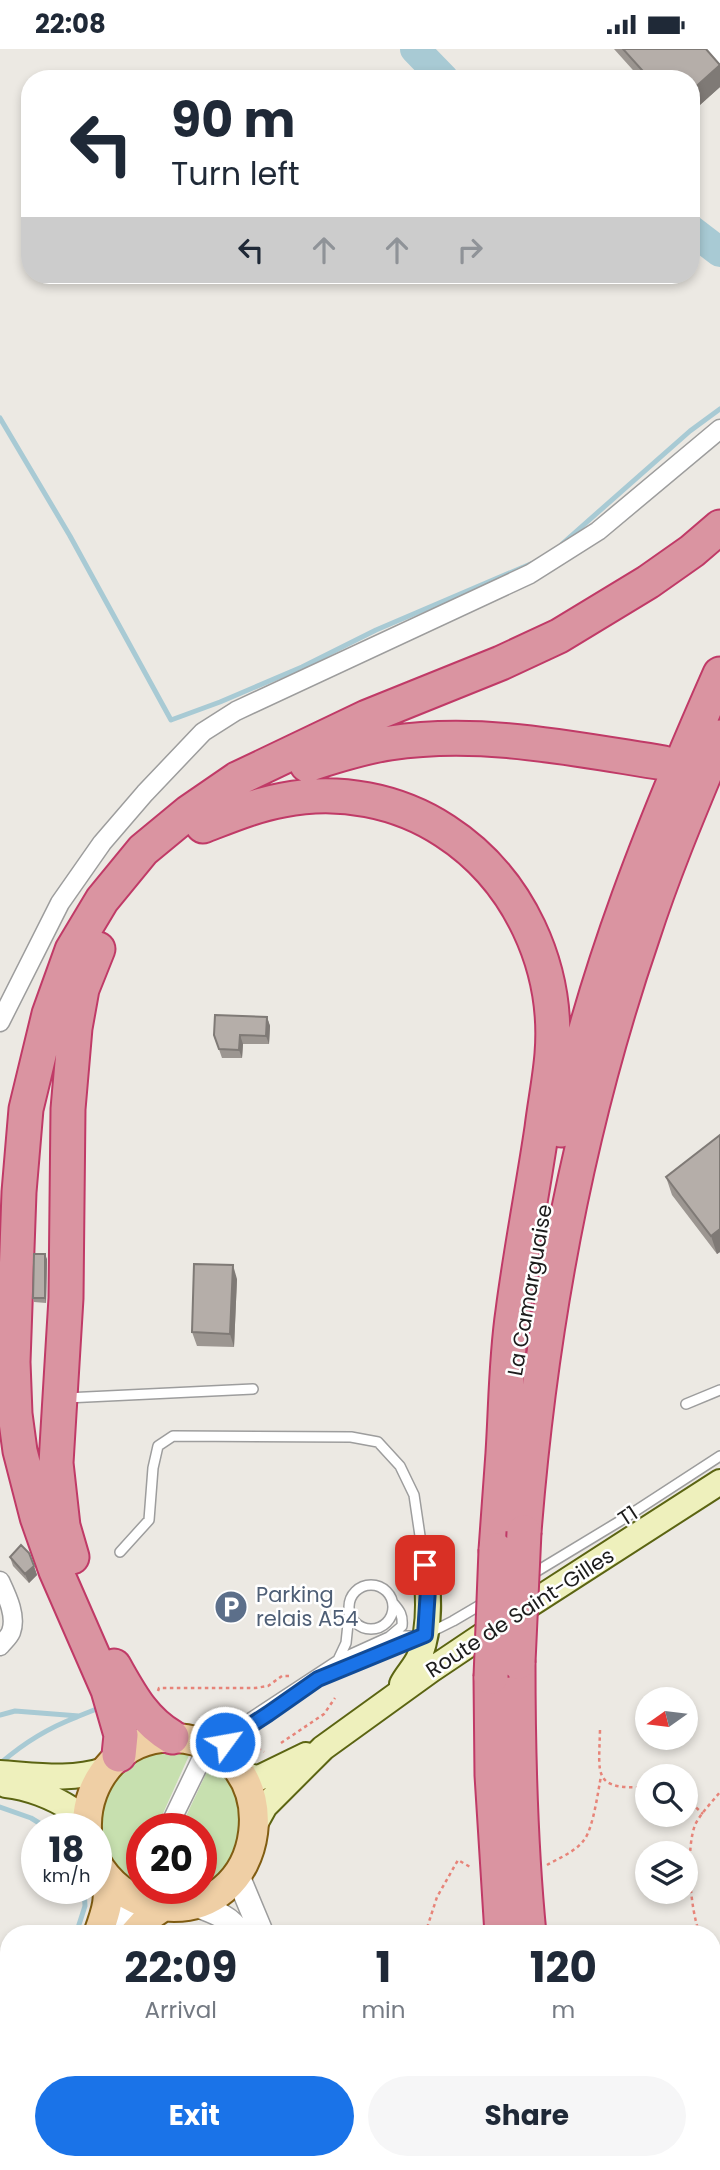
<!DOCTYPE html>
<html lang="en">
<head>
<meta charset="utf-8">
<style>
  body { margin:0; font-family:Poppins,sans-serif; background:#f6f6f7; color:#1f2937; height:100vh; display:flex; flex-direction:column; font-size:26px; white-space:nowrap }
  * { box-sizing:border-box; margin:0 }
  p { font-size:23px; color:#747a83 }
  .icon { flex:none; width:38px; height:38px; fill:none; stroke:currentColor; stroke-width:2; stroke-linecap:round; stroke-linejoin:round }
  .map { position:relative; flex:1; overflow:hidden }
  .panel { position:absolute; left:0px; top:1876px; width:721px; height:245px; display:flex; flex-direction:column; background:#fff; border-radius:28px 28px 0 0; box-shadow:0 4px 10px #0003 }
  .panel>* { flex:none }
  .guide { position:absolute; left:21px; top:21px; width:679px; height:214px; border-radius:28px; box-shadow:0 4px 10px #0003; background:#fff; color:#1f2937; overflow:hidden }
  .needle { width:46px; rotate:256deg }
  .tools { position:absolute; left:635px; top:1638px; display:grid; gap:14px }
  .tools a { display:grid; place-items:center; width:63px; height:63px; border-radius:50%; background:#fff; box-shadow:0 4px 10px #0003; font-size:35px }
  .speed { position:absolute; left:21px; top:1764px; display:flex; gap:14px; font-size:35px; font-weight:700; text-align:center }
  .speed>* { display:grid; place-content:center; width:91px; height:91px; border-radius:50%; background:#fff; box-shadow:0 4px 10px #0003; line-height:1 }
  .speed small { font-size:18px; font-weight:400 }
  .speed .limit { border:10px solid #d22; background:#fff; color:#111 }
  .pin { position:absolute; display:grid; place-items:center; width:60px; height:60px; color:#fff; margin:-30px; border-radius:14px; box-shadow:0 4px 10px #0006 }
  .me { position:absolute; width:77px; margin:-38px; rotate:58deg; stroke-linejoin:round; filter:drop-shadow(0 0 5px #0008) }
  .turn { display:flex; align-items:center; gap:24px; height:147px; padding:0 35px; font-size:32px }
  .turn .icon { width:91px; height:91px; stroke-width:2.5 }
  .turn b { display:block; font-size:49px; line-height:60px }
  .lanes { display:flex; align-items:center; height:66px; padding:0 35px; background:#0003; justify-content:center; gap:35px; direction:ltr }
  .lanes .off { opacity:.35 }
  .eta { display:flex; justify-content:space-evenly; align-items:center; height:119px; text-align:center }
  .eta b { font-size:42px; font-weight:700; line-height:49px }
  .button { display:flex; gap:14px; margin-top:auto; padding:14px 35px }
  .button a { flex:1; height:80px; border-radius:42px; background:#1a73e8; color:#fff; font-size:28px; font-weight:700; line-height:80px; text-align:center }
  .button a+a { background:#f6f6f7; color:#1f2937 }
  .status { display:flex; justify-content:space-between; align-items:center; height:49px; padding:0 35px; background:#fff; direction:ltr }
  .status svg { height:19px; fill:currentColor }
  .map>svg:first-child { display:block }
</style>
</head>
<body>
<div class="status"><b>22:08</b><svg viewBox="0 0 49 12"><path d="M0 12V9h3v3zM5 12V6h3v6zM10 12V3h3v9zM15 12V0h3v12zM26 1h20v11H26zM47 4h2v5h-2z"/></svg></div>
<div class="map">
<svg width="720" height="2121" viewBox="0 0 720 2121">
  <rect width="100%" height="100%" fill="#ece9e3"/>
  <path fill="#c7e0af" d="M165,1700l26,2 -35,78h-14v30l-11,25 -22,-21 -10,-23 -2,-26 22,-45 21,-14z
    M212,1712l17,16 11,20 2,47 -26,38 -21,11 -46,1 3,-6h49v-59h-21z"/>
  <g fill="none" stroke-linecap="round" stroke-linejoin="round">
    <path stroke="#a8cad4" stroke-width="5" d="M0,369l70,118 101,184 49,-18 82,-35 74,-37 157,-67
      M562,495l128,-113 30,-22
      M0,1666l15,-4 64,5 15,-6
      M2,1713c23,-20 46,-34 75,-45
      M0,1758l31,11 18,11
      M76,1885l9,-28 -1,-18
      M0,2033l9,-17
      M712,2098l8,-1
      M583,2121l15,-3 10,-6"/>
    <path stroke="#a8cad4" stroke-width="30" d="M415,0l29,30
      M691,181l29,22"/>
    <defs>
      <path id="service" d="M66,1349l187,-9
        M686,1355l34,-14
        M120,1503l29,-32 4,-52 5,-22 15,-10 178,1 27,5 22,24 14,29 10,68
        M529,1527l91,-55 100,-65
        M349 1558a22 22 0 1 1 44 0a22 22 0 1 1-44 0Z
        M389,1588l13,-11c1,-11 -2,-15 -9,-23
        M338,1611l8,-17 3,-29
        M163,1780l33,-69 11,-14 131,-86 53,-24h25
        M172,1780l32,-65 11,-14 10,-8 43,-28 50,-35 107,-44 28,-14 34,-20
        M113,1880l29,-58
        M121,1883l14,-28
        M0,2110l9,-18"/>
      <path id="minor" d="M714,0l6,6
        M0,973l60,-119 42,-60 43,-50 58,-61 33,-21 294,-137 68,-43 122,-102
        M0,1532c7,15 17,35 11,51 -2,5 -8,10 -11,14"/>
      <path id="tertiary" d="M237,1825l25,60
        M193,1855c17,6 39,13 47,30
        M344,2112l3,9"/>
      <path id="secondary" d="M402,1635c5,-10 14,-18 18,-29 11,-28 9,-61 5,-90
        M0,1724c34,2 72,8 104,-3
        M241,1726l18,3 47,-23
        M6,1736c21,2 47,12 65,24 6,4 11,12 16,17
        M255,1775l10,-18 58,-58 108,-78 67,-45 222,-143"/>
      <path id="primary" d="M87,1780c-2,-50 37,-95 89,-91 117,7 96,189 -22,167 -25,-5 -46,-22 -58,-44
        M98,1885c8,-22 14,-38 6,-60
        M134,1885l17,-19 13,-9
        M0,2086l9,-17
        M17,2121l5,-9"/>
      <path id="motorway" d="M307,716c27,-9 55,-18 83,-22 91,-14 184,6 274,20
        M203,777c26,-10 52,-21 80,-26 56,-11 115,0 162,31 74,48 114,136 107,223 -2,25 -7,49 -10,74 -9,61 -21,121 -29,183 -7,47 -7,95 -10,142
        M561,1081c33,-158 94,-309 159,-456
        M524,1483c16,-202 53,-405 119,-597 22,-68 50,-133 77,-198
        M496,1501l7,-97 3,-22
        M72,1508l-9,-31 -7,-63 10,-165 2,-189 7,-81 7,-39 16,-40
        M518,1613c0,91 2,181 11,272
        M114,1617c16,28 29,54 58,71
        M491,1628l1,98 10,159
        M119,1706l2,-20 -13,-45 -52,-119 -19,-54 -17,-66 -5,-37 -2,-52 6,-170 7,-83 23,-95 23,-64 30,-50 41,-50 46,-38 48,-33 130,-62 134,-54 58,-27 89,-54 44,-31 28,-24
        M535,2112l2,9
        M562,2112l1,9"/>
    </defs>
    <use href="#service" stroke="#9d9d9d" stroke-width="12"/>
    <use href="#minor" stroke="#9d9d9d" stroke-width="21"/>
    <use href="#tertiary" stroke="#9d9d9d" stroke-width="26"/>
    <use href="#secondary" stroke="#5b6412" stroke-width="28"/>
    <use href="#primary" stroke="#815d12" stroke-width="32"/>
    <use href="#motorway" stroke="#c03a67" stroke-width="37"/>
    <path stroke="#e78479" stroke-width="2.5" stroke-dasharray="3.5 3.5" stroke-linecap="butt" d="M158,1642l1,-3h96l13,-2 14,-10h7
      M600,1681c-1,46 -8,60 48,57
      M281,1694l43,-29 11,-16
      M245,1695h6l13,8
      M686,1749l17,16
      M547,1816c12,-7 28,-13 37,-25 9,-11 14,-48 17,-64
      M425,1885l12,-37 21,-37 14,8
      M700,1885c-10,-23 -15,-88 -4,-111 6,-11 16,-21 24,-31
      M712,1911l8,17
      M712,1939l8,-3
      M712,2109h8
      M613,2121l65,-9"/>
    <use href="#service" stroke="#fff" stroke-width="9"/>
    <use href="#minor" stroke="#fff" stroke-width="18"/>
    <use href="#tertiary" stroke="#fff" stroke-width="23"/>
    <use href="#secondary" stroke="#eef0bc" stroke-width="24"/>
    <use href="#primary" stroke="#efcfa5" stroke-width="28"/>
    <use href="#motorway" stroke="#da94a1" stroke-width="33"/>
    <defs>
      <path id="motorway-bridge" d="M518,1613l6,-130
        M491,1628l5,-127"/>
    </defs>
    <use href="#motorway-bridge" stroke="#c03a67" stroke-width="37" stroke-linecap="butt"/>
    <use href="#motorway-bridge" stroke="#da94a1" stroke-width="33"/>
  </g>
  <path fill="#9c9691" d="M614,0h92l14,15v23l-29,26v-34h-50z
    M267,968l3,9 -1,18h-26l-1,14h-20l-8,-23z
    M720,1086v117l-3,2 -45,-59 -6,-18z
    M47,1210l-1,44 -12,-1 -1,-4z
    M237,1230l-3,68 -37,-1 -5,-14z
    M29,1504l8,22 -8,8 -16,-17 -3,-9z"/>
  <path fill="#7f7a76" d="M720,16v22l-29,26v-22z
    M267,968l3,9 -1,18 -3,-8z
    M240,986l3,9 -1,14 -3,-8z
    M720,1180v23l-3,2 -6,-18z
    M45,1205l2,5 -1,44 -1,-5z
    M233,1216l4,14 -3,68 -4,-13z
    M34,1517l3,9 -8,8 -4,-9z"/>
  <path fill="#b5aea9" stroke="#7f7a76" stroke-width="2" d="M623,0h83l14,16 -29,26v-12h-41z
    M215,966l52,2 -1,19 -26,-1 -1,15 -20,-1 -5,-14z
    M720,1086v94l-9,7 -45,-59z
    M34,1205h11v44h-12z
    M194,1215l39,1 -3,69 -38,-2z
    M21,1496l8,8 5,13 -9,8 -15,-17z"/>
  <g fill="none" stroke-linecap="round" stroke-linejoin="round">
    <defs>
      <path id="route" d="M225,1693l43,-28 50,-35 107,-44 3,-46 -3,-24"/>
    </defs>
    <use href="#route" stroke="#114b97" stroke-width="18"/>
    <use href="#route" stroke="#1a73e8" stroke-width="12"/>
  </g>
  <defs>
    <symbol id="parking-disc" viewBox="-11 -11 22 22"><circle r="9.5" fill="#5c6f8a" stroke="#fff"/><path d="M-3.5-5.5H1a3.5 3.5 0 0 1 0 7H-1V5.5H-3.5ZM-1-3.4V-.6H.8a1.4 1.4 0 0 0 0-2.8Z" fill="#fff"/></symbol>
  </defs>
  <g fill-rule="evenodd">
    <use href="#parking-disc" x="212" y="1539" width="38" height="38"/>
  </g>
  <g text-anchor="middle" stroke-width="5" stroke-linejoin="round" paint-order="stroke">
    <g font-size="21" fill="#1c1c1c" stroke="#fff">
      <text transform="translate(530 1241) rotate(-80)" y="7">La Camarguaise</text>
      <text transform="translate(628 1467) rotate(-33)" y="7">T1</text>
      <text transform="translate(520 1564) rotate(-33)" y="7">Route de Saint-Gilles</text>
    </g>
    <g font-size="21" fill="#4e5e75" stroke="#fff" text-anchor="start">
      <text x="256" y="1553">Parking<tspan x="256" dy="24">relais A54</tspan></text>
    </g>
  </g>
</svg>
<div class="tools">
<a><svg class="needle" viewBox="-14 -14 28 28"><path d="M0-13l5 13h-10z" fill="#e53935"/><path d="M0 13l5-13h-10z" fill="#747a83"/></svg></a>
<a><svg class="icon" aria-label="search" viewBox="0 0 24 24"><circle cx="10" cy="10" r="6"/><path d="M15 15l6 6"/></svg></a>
<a><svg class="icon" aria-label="layers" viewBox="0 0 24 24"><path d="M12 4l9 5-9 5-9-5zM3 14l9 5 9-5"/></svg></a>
</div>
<div class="speed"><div>18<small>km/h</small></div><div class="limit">20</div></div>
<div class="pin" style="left:425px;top:1516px;background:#d93025"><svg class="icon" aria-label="arrive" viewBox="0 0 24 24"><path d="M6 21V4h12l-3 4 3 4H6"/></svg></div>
<svg class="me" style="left:225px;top:1693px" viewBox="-20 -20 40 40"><circle r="17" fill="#1a73e8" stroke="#fff" stroke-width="3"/><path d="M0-11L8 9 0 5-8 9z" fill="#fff"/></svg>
<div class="guide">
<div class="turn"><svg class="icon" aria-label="left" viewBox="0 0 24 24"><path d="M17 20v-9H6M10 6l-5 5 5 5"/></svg><div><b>90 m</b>Turn left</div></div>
<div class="lanes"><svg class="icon" aria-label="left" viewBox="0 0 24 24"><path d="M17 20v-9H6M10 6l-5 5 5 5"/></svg><svg class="icon off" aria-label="ahead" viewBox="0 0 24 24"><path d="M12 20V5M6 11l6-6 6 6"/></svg><svg class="icon off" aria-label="ahead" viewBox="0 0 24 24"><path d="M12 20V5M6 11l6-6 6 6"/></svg><svg class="icon off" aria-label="right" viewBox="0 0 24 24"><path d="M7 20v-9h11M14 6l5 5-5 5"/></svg></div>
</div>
<section class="panel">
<div class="eta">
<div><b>22:09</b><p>Arrival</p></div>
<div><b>1</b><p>min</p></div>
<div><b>120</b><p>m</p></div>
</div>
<div class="button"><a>Exit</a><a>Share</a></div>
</section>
</div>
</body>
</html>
